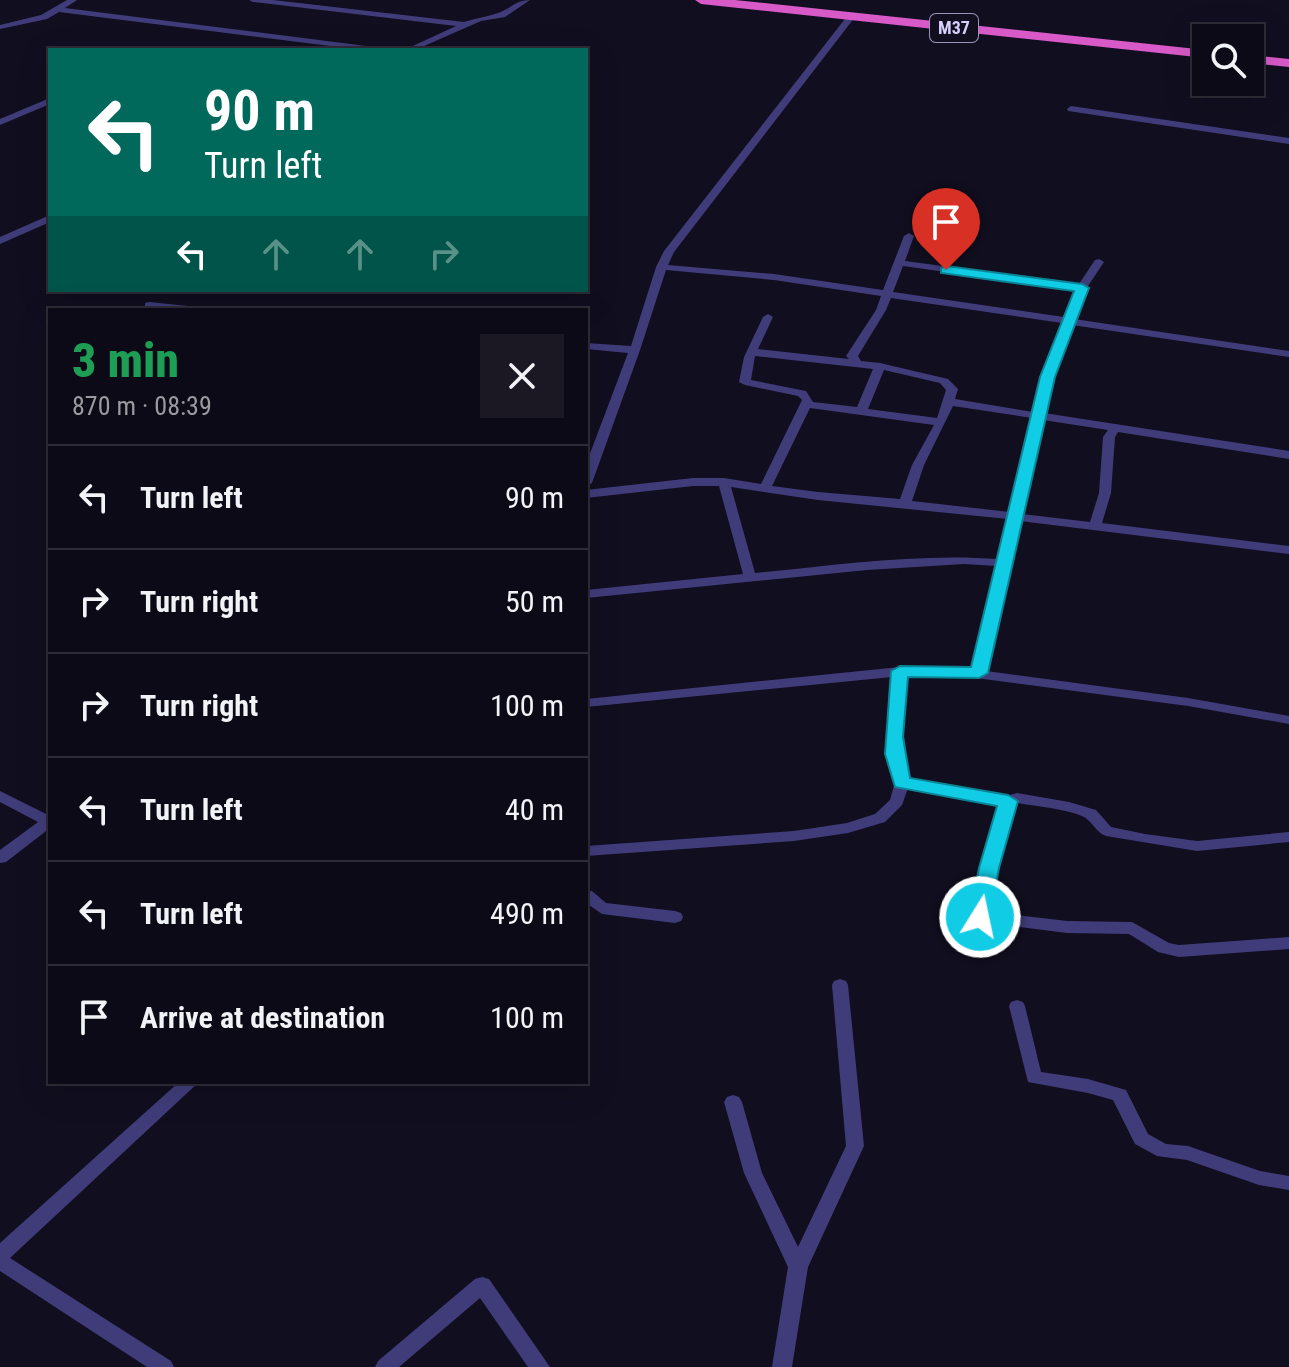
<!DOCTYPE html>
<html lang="en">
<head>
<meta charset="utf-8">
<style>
  body { margin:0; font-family:"Roboto Condensed",sans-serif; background:#1b1824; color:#f1f3f6; height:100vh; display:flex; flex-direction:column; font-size:30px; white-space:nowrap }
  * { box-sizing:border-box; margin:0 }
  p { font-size:26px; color:#9a9aa1 }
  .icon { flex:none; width:44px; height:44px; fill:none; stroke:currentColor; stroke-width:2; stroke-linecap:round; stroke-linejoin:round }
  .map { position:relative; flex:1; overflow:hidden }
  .sheet { position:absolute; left:48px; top:308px; width:540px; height:776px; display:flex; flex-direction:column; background:#0d0a17; border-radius:0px; box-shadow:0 8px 32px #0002,0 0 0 2px #2d2b36 }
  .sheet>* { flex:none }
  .banner { position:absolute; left:48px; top:48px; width:540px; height:244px; border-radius:0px; box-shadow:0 8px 32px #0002,0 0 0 2px #2d2b36; background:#00695c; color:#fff; overflow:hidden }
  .fabs { position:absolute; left:1192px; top:24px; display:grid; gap:16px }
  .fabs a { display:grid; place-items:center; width:72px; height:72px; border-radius:0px; background:#0d0a17; box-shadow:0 8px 32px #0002,0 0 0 2px #2d2b36; font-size:40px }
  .pin { position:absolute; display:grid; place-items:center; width:68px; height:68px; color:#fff; margin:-82px -34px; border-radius:50% 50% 50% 0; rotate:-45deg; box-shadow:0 0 8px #0007 }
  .pin .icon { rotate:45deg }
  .me { position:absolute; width:88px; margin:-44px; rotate:10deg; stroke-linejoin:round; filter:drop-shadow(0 0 6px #0008) }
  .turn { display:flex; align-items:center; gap:28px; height:168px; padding:0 24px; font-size:36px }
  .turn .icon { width:104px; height:104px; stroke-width:2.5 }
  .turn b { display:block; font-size:56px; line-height:68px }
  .lanes { display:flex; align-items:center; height:76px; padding:0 24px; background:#0003; justify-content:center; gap:40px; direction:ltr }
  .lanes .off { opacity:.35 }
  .round { display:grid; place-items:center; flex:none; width:84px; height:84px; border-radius:0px; background:#1b1824 }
  .overview { display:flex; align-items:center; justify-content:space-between; height:136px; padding:0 24px }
  h1 { font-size:48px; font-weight:800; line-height:60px; color:#1e9e55 }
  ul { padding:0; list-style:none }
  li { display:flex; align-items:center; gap:24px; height:104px; padding:0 24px; border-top:2px solid #2d2b36 }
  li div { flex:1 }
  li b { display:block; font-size:30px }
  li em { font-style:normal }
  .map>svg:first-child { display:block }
</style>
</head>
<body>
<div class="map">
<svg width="1289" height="1367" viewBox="0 0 1289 1367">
  <rect width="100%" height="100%" fill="#110e1f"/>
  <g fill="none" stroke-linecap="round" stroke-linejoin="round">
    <path fill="#403c7a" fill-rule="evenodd" d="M67,0h10l-12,8 317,40 4,2h-23l-304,-38 -12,7 -47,10v-4l41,-10z
      M249,0h24l191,22c12,-4 23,-5 34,-9 12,-4 18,-13 32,-13l-25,17 -24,4 -66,29h-11l52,-24 -203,-24z
      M848,15l7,2 -181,235 -6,13 106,9 109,16 21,-54 5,-3 5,3 -9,25 174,23 16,-24 4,-1 5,3 -20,30 -10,27 215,32v6l-217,-32 -19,52 -9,36 245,38v8l-171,-27 -3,5 -4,56 -9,30 187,23v8l-269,-33 -34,150 202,27 101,18v8l-101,-18 -243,-32 -39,2 -3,51 6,52 70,14 28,3 10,-3 52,9 27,8 15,17 34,7 52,7 92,-9v10l-92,9 -91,-15c-11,-4 -14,-16 -24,-20 -20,-8 -43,-9 -64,-13l-3,1 -22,81 -4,27 78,9 65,1 37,21 10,2 110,-8v12l-110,8 -21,-5 -29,-18 -62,-1 -93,-12 -2,-4 5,-32 22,-80 -91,-17 -6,17 -17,17 -37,11 -54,8 -208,15v-10l208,-15 53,-8 28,-9 15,-14 5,-18 -7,-41 4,-64 -306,30v-8l314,-32 45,-1 28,3 24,-103 -33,-2 -97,6 -281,28v-8l157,-16 -24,-88h-26l-107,12v-8l107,-12h31l37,6 41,-84 -4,-4 -53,-11 -6,-3 5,-25 19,-40 5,-3 5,3 -15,32 91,10 -3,-3 30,-46 5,-14 -107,-16 -108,-10 -26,80 -48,133 -6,4v-23l42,-111 -42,-4v-6l45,3 25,-79 8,-16zM903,266l172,24 -11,27 -171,-25zM891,298l171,25 -21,54 -8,35 -78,-13 3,-10 -10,-10 -68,-16 -19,-2 -3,-5 28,-46zM755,356l118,13 -16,38 -44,-5 -7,-11 -55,-11zM884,370l56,13 6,7 -9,28 -69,-9zM953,406l79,12 -22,94 -98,-11 12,-36zM810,408l124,17 -22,40 -12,34 -82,-7 -46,-6zM1043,420l65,10 -5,7 -4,56 -9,29 -68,-8zM731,487l87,13 190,19 -9,40c-81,-6 -163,6 -244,14z
      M50,98v6l-50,21v-6z
      M1071,106l218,32v6l-221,-33 -1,-2z
      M50,215v7l-50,22v-7z
      M149,302l49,5 5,3 -58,-3v-4z
      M0,791l50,25v12l-44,34 -6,1v-13l38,-28 -38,-20z
      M586,890l6,1 14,12 69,8 6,2 2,4 -2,4 -6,2 -73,-9 -16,-11z
      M840,979l6,2 2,4 16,161 -56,121 -16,100h-20l16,-100 -44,-94 -20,-71 3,-5 6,-2 6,2 3,5 20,71 36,74 48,-101 -14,-161 2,-4z
      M1017,1000l6,2 2,4 16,66 47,7 38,11 22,44 18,10 22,2 72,25 29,5v14l-30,-5 -72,-25 -30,-4 -22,-12 -22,-44 -25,-7 -60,-11 -19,-76 2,-4z
      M179,1082h20l-189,176 161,103 3,6h-27l-147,-96v-28z
      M482,1277l7,2 61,88h-22l-48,-69 -81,69h-24l3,-6 97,-82z"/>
    <path fill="#d85ac8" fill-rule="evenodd" d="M695,0h40l471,50v8l-505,-54z
      M1250,55l39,4v8l-39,-4z"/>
  </g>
  <path fill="#11cce5" stroke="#0b8595" stroke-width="2" d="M946,266l136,18 7,4 -34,89 -67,296 -9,5 -71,-1 -5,60 7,41 98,17 10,6 -19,67 -9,49 -3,6h-15l-3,-6 10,-49 18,-62 -102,-19 -10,-33 6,-83 9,-5 71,1 69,-290 34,-86 -133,-18v-5z"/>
  <g text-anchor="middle" stroke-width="8" stroke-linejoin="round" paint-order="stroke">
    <rect fill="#110e1f" stroke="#9a95b9" stroke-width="2" x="930" y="14" width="48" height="28" rx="6"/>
    <g font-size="18" font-weight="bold" fill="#d5cffb">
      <text x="954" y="34">M37</text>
    </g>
  </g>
</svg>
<div class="fabs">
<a><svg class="icon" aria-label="search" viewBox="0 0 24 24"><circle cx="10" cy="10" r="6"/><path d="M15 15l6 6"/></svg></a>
</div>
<div class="pin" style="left:946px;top:270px;background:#d93025"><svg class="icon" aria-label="arrive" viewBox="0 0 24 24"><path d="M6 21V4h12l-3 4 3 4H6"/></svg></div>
<svg class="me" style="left:980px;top:917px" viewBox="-20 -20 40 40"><circle r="17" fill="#11cce5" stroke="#fff" stroke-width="3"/><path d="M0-11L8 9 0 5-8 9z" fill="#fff"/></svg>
<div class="banner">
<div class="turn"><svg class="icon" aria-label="left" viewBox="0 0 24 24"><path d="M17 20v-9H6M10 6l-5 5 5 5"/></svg><div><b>90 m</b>Turn left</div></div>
<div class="lanes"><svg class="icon" aria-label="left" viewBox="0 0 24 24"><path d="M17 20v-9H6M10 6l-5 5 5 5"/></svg><svg class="icon off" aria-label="ahead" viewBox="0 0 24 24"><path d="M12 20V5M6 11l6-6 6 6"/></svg><svg class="icon off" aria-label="ahead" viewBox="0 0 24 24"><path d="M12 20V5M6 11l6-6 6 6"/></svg><svg class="icon off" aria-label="right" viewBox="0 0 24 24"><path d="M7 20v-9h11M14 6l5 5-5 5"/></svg></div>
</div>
<section class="sheet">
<div class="overview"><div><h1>3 min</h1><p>870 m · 08:39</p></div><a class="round"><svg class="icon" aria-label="close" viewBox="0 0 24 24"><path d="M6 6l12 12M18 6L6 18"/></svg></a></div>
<ul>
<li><svg class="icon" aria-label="left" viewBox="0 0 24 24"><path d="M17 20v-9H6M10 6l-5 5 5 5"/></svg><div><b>Turn left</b></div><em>90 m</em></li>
<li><svg class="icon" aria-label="right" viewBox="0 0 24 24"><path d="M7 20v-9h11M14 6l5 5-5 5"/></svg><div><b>Turn right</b></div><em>50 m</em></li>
<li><svg class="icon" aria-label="right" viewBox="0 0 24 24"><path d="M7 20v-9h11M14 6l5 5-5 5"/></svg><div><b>Turn right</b></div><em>100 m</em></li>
<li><svg class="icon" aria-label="left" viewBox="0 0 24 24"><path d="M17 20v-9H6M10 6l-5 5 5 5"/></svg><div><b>Turn left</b></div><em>40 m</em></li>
<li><svg class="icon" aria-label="left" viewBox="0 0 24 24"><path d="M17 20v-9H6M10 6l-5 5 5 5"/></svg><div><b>Turn left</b></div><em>490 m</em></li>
<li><svg class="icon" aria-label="arrive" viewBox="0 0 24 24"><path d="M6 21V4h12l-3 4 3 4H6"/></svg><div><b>Arrive at destination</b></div><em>100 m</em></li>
</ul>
</section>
</div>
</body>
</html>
